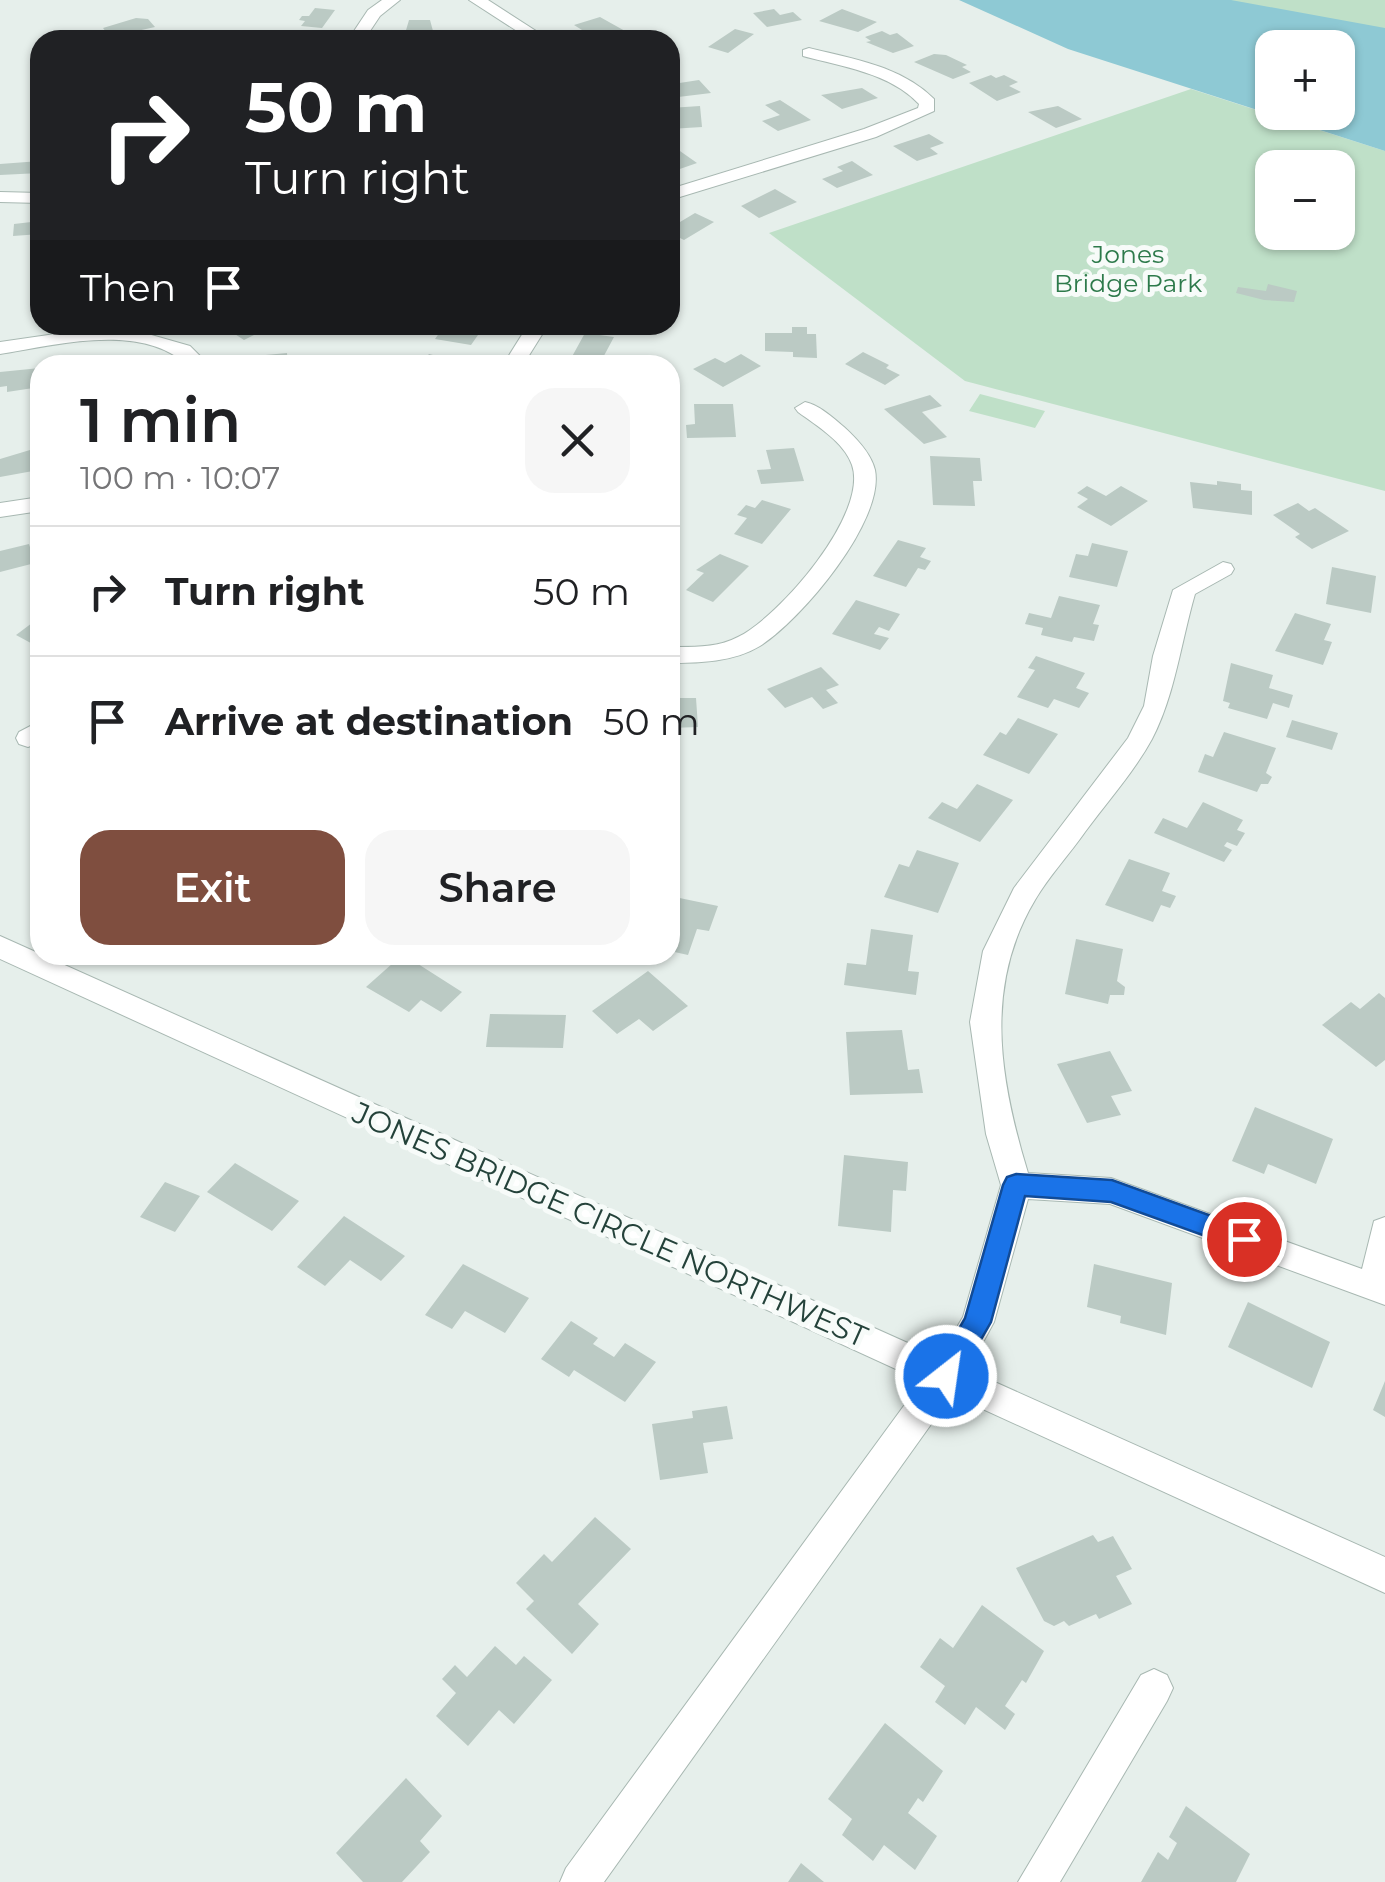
<!DOCTYPE html>
<html lang="en">
<head>
<meta charset="utf-8">
<style>
  body { margin:0; font-family:Montserrat,sans-serif; background:#f6f6f6; color:#202124; height:100vh; display:flex; flex-direction:column; font-size:38px; white-space:nowrap }
  * { box-sizing:border-box; margin:0 }
  p { font-size:32px; color:#757577 }
  .icon { flex:none; width:55px; height:55px; fill:none; stroke:currentColor; stroke-width:2; stroke-linecap:round; stroke-linejoin:round }
  .map { position:relative; flex:1; overflow:hidden }
  .sheet { position:absolute; left:30px; top:355px; width:650px; height:610px; display:flex; flex-direction:column; background:#fff; border-radius:30px; box-shadow:0 2px 8px #0004 }
  .sheet>* { flex:none }
  .hud { position:absolute; left:30px; top:30px; width:650px; height:305px; border-radius:30px; box-shadow:0 2px 8px #0004; background:#202124; color:#fff; overflow:hidden }
  .buttons { position:absolute; left:1255px; top:30px; display:grid; gap:20px }
  .buttons a { display:grid; place-items:center; width:100px; height:100px; border-radius:20px; background:#fff; box-shadow:0 2px 8px #0004; font-size:50px }
  .pin { position:absolute; display:grid; place-items:center; width:85px; height:85px; color:#fff; margin:-42px; border:5px solid #fff; border-radius:50%; box-shadow:0 2px 10px #0007 }
  .me { position:absolute; width:110px; margin:-55px; rotate:30deg; stroke-linejoin:round; filter:drop-shadow(0 0 8px #0008) }
  .turn { display:flex; align-items:center; gap:35px; height:210px; padding:0 50px; font-size:45px }
  .turn .icon { width:130px; height:130px; stroke-width:2.5 }
  .turn b { display:block; font-size:70px; line-height:85px }
  .then { display:flex; align-items:center; height:95px; padding:0 50px; background:#0003; gap:20px; font-size:38px }
  .round { display:grid; place-items:center; flex:none; width:105px; height:105px; border-radius:30px; background:#f6f6f6 }
  .head { display:flex; align-items:center; justify-content:space-between; height:170px; padding:0 50px }
  h1 { font-size:60px; font-weight:600; line-height:75px }
  .action { display:flex; gap:20px; margin-top:auto; padding:20px 50px }
  .action a { flex:1; height:115px; border-radius:30px; background:#7f4e3f; color:#fff; font-size:40px; font-weight:600; line-height:115px; text-align:center }
  .action a+a { background:#f6f6f6; color:#202124 }
  ul { padding:0; list-style:none }
  li { display:flex; align-items:center; gap:30px; height:130px; padding:0 50px; border-top:2px solid #e0e0e0 }
  li div { flex:1 }
  li b { display:block; font-size:38px }
  li em { font-style:normal }
  .map>svg:first-child { display:block }
</style>
</head>
<body>
<div class="map">
<svg width="1385" height="1882" viewBox="0 0 1385 1882">
  <rect width="100%" height="100%" fill="#e6efeb"/>
  <path fill="#bfe0c8" fill-rule="evenodd" d="M1212,0h173v33z
    M1191,89l194,62v340l-420,-110 -196,-148zM1272,168h66v64h-66z
    M980,394l65,17 -10,17 -66,-17z"/>
  <path fill="#8ec9d4" fill-rule="evenodd" d="M959,0h272l154,28v123l-317,-102zM1272,48h66v64h-66z"/>
  <path fill="#bbcac4" d="M315,8l20,2 -13,18 -21,-2 4,-5 -6,-1 3,-4h7z
    M774,9l6,6 13,-3 9,8 -35,7 -14,-14z
    M842,9l35,13 -19,10 -39,-11z
    M600,17l25,14 -27,9 -24,-15z
    M136,18l12,1 7,8 -45,10 -7,-9z
    M409,20h21l3,11h-10l-2,6h-17z
    M735,29l19,5 -26,19 -20,-6z
    M205,30l-1,5 24,-1 -1,6h-43l2,-9z
    M882,31l8,4 7,-2 17,13 -21,7 -27,-11 5,-1 -6,-4z
    M934,54l12,1 21,10 -5,2 9,5 -18,7 -39,-17z
    M991,75l5,3 8,-3 14,7 -9,4 12,6 -24,9 -28,-18z
    M670,78l3,6 26,-4 12,13 -41,5z
    M862,88l16,10 -36,11 -21,-14z
    M780,100l31,20 -33,11 -16,-10 18,-6 -15,-10z
    M700,106l2,21 -32,2v-21z
    M1058,106l24,13 -26,9 -28,-16z
    M929,134l15,9 -14,5 8,6 -21,7 -24,-15z
    M670,144l27,19 -20,7 -7,-4z
    M40,161v12l-40,2v-11z
    M852,161l21,14 -36,13 -15,-9 21,-8 -6,-4z
    M775,189l22,13 -38,16 -18,-12z
    M695,213l19,9 -30,18 -14,-7v-5z
    M40,221v13l-27,2 1,-12z
    M1268,284l29,7 -3,11 -30,-2 -28,-7 2,-6 28,4z
    M221,325h40l5,4 -22,11z
    M457,325h28l-14,20 -36,-6 5,-7 10,2z
    M792,327h15v7h9l1,24 -24,-1v-5l-28,-1v-18h27z
    M585,333l29,4 -15,28 -30,-3z
    M863,352l26,13 -3,3 14,7 -15,10 -40,-21z
    M287,353l1,12h-32l-1,-9z
    M429,354l32,8 -3,3h-38z
    M741,354l20,12 -38,21 -30,-18 22,-11 10,5z
    M40,368v19l-33,5v-6l-7,1v-15z
    M930,395l12,11 -20,6 25,25 -23,7 -40,-35z
    M694,404h39l3,33 -49,1 -1,-13 9,-1z
    M794,448l10,33 -43,3 -4,-14 14,-1 -5,-19z
    M30,450l3,21 -33,6v-18z
    M930,456l50,2 2,23h-9l2,25 -42,-1z
    M1217,481l24,3v6l11,1v24l-59,-7 -3,-26 27,3z
    M1087,486l19,10 15,-10 27,15 -37,25 -34,-19 11,-8 -11,-6z
    M762,500l29,9 -29,35 -28,-10 13,-16 -10,-3 9,-10 9,3z
    M1298,503l11,8 6,-3 34,23 -37,18 -17,-12 5,-3 -27,-19z
    M898,540l28,8 -6,9 11,4 -6,9 -7,-2 -12,19 -33,-11z
    M1092,543l36,8 -11,36 -48,-10 7,-23 12,2z
    M29,544l6,19 -35,9v-21z
    M720,554l29,12 -36,36 -27,-12 18,-17 -8,-3z
    M1332,567l44,9 -5,37 -45,-9z
    M1059,596l41,9 -7,19 6,1 -5,16 -20,-4 -2,5 -31,-7 2,-7 -18,-4 4,-11 22,5z
    M856,600l44,14 -11,17 -10,-4 -5,7 15,4 -9,12 -48,-16z
    M1295,613l36,11 -7,16 8,2 -9,23 -48,-14z
    M40,617v31l-24,-13z
    M1036,656l49,17 -9,15 13,5 -10,15 -25,-9 -6,9 -31,-11 18,-27 -7,-2z
    M1231,663l42,12 -4,13 24,7 -4,13 -16,-5 -6,16 -39,-11 2,-5 -7,-2z
    M821,667l18,18 -13,5 12,13 -15,6 -11,-12 -27,11 -18,-19z
    M670,698h26l2,29 -28,1z
    M1018,718l40,16 -29,40 -46,-19 17,-23 6,3z
    M1292,720l46,13 -6,17 -46,-13z
    M1224,732l52,16 -10,25 6,4 -4,7h-7l-4,8 -59,-20 7,-18 8,3z
    M977,784l36,16 -33,42 -52,-24 14,-16 15,7z
    M1203,802l40,18 -6,10 8,3 -8,13 -10,-4 -3,4 8,4 -8,12 -70,-29 9,-15 24,10z
    M917,850l42,13 -21,50 -54,-16 15,-33 10,3z
    M1129,859l41,14 -8,18 14,5 -6,12 -9,-3 -8,17 -48,-17z
    M670,896l48,10 -9,25 -12,-2 -9,26 -18,-4z
    M871,929l42,6 -5,36 11,1 -3,23 -72,-10 3,-22 19,2z
    M1076,939l47,10 -6,32 8,6 -1,8h-14l-2,9 -43,-10z
    M402,955h2l58,37 -21,20 -20,-12 -12,12 -43,-25z
    M648,971l40,35 -35,25 -14,-12 -22,15 -25,-23z
    M1379,993l6,5v62l-9,7 -54,-42 29,-23 9,7z
    M490,1014l76,1 -3,33 -77,-1z
    M902,1030l6,40 11,-1 4,24 -73,2 -4,-63z
    M1110,1051l22,40 -21,5 10,19 -34,8 -30,-59z
    M1255,1107l78,32 -17,45 -48,-20 -4,10 -32,-13z
    M844,1155l64,7 -2,29 -13,-1 -2,42 -53,-6z
    M235,1163l64,38 -27,30 -65,-39z
    M165,1182l35,14 -25,36 -35,-15z
    M344,1216l61,40 -24,25 -31,-21 -25,26 -28,-19z
    M463,1264l66,34 -24,35 -40,-22 -13,18 -27,-14z
    M1094,1264l78,19 -6,52 -46,-12 1,-7 -34,-9z
    M1248,1302l82,40 -18,46 -84,-41z
    M571,1321l27,17 -5,6 21,13 11,-14 31,19 -31,40 -51,-32 -5,7 -28,-18z
    M1385,1381v36l-12,-7z
    M727,1406l6,33 -30,4 5,30 -48,7 -8,-56 41,-6 -1,-7z
    M595,1517l36,32 -53,55 21,20 -27,30 -46,-45 8,-8 -18,-18 28,-29 8,8z
    M1093,1535l5,7 15,-6 19,33 -16,7 16,28 -33,15 -3,-5 -27,12 -5,-5 -10,5 -10,-5 -28,-53z
    M982,1605l62,46 -18,32 -4,-3 -17,26 10,8 -10,16 -29,-23 -11,18 -30,-23 10,-16 -25,-19 20,-29 13,10z
    M495,1646l21,19 8,-9 28,24 -38,44 -15,-14 -31,36 -32,-30 20,-23 -14,-14 13,-14 12,12z
    M885,1723l58,48 -20,31 -5,-4 -10,15 29,23 -22,34 -31,-25 -11,16 -31,-26 10,-16 -24,-20z
    M406,1778l36,38 -22,25 10,11 -28,30h-39l-27,-29z
    M1186,1806l64,48 -14,28h-95l17,-30 10,8 9,-17 -8,-6z
    M801,1863l23,19h-36z"/>
  <g fill="none" stroke-linecap="round" stroke-linejoin="round">
    <defs>
      <path id="minor" d="M382,0h18l-20,16 -16,24h-16l20,-30z
        M469,0h19l62,40h-19z
        M809,48c44,11 92,18 125,51v12l-58,26 -206,63v-11l194,-60 54,-21 1,-4c-29,-31 -76,-37 -116,-48v-6z
        M0,192l40,1v10l-40,-1z
        M528,325h20l-25,40h-20z
        M134,330l56,16 19,19h-22c-46,-43 -131,-20 -187,-11v-12l76,-11z
        M805,402c14,3 27,15 39,25 12,11 27,26 31,43 10,51 -74,150 -115,176 -26,16 -61,17 -90,17v-16c22,0 48,1 68,-10 41,-20 131,-123 114,-172 -8,-23 -35,-39 -54,-53l-3,-4z
        M40,497v14l-40,6v-14z
        M1223,562l8,2 3,5 -3,5 -36,20c-14,48 -20,101 -43,145 -18,33 -45,63 -67,93 -16,23 -36,44 -50,68 -52,87 -35,181 -7,273l83,5 251,91 12,-48 11,-4v88l-275,-101 -82,-5 -34,123 -26,48 417,187v36l-433,-198 -348,487h-44l6,-14 356,-487 -922,-422v-23l939,421 24,-40 38,-132 -15,-51 -16,-112 13,-71 31,-63 114,-150 16,-32 9,-50 20,-66z
        M40,721v21l-12,5 -9,-3 -3,-6 3,-6z
        M1154,1669l13,6 6,13 -6,13 -107,181h-42l123,-207z"/>
    </defs>
    <use href="#minor" stroke="#a8b8b2" stroke-width="2"/>
    <use href="#minor" fill="#fff" fill-rule="evenodd"/>
  </g>
  <path fill="#1a73e8" stroke="#114b97" stroke-width="2.5" d="M1016,1174l96,6 141,51 3,8 -3,8 -9,3 -133,-48 -86,-6 -34,126 -36,63 -9,4 -10,-4 -4,-9 33,-58 38,-133 4,-8z"/>
  <g text-anchor="middle" stroke-width="10" stroke-linejoin="round" paint-order="stroke">
    <g font-size="25" fill="#2d7a4b" stroke="#f7fbf9">
      <text x="1128" y="263">Jones<tspan x="1128" dy="29">Bridge Park</tspan></text>
    </g>
    <g font-size="30" fill="#24423a" stroke="#f7fbf9">
      <text transform="translate(610 1225) rotate(24)" y="10">JONES BRIDGE CIRCLE NORTHWEST</text>
    </g>
  </g>
</svg>
<div class="buttons">
<a>+</a>
<a>−</a>
</div>
<div class="pin" style="left:1244px;top:1239px;background:#d93025"><svg class="icon" aria-label="arrive" viewBox="0 0 24 24"><path d="M6 21V4h12l-3 4 3 4H6"/></svg></div>
<svg class="me" style="left:946px;top:1376px" viewBox="-20 -20 40 40"><circle r="17" fill="#1a73e8" stroke="#fff" stroke-width="3"/><path d="M0-11L8 9 0 5-8 9z" fill="#fff"/></svg>
<div class="hud">
<div class="turn"><svg class="icon" aria-label="right" viewBox="0 0 24 24"><path d="M7 20v-9h11M14 6l5 5-5 5"/></svg><div><b>50 m</b>Turn right</div></div>
<div class="then">Then<svg class="icon" aria-label="arrive" viewBox="0 0 24 24"><path d="M6 21V4h12l-3 4 3 4H6"/></svg></div>
</div>
<section class="sheet">
<div class="head"><div><h1>1 min</h1><p>100 m · 10:07</p></div><a class="round"><svg class="icon" aria-label="close" viewBox="0 0 24 24"><path d="M6 6l12 12M18 6L6 18"/></svg></a></div>
<ul>
<li><svg class="icon" aria-label="right" viewBox="0 0 24 24"><path d="M7 20v-9h11M14 6l5 5-5 5"/></svg><div><b>Turn right</b></div><em>50 m</em></li>
<li><svg class="icon" aria-label="arrive" viewBox="0 0 24 24"><path d="M6 21V4h12l-3 4 3 4H6"/></svg><div><b>Arrive at destination</b></div><em>50 m</em></li>
</ul>
<div class="action"><a>Exit</a><a>Share</a></div>
</section>
</div>
</body>
</html>
